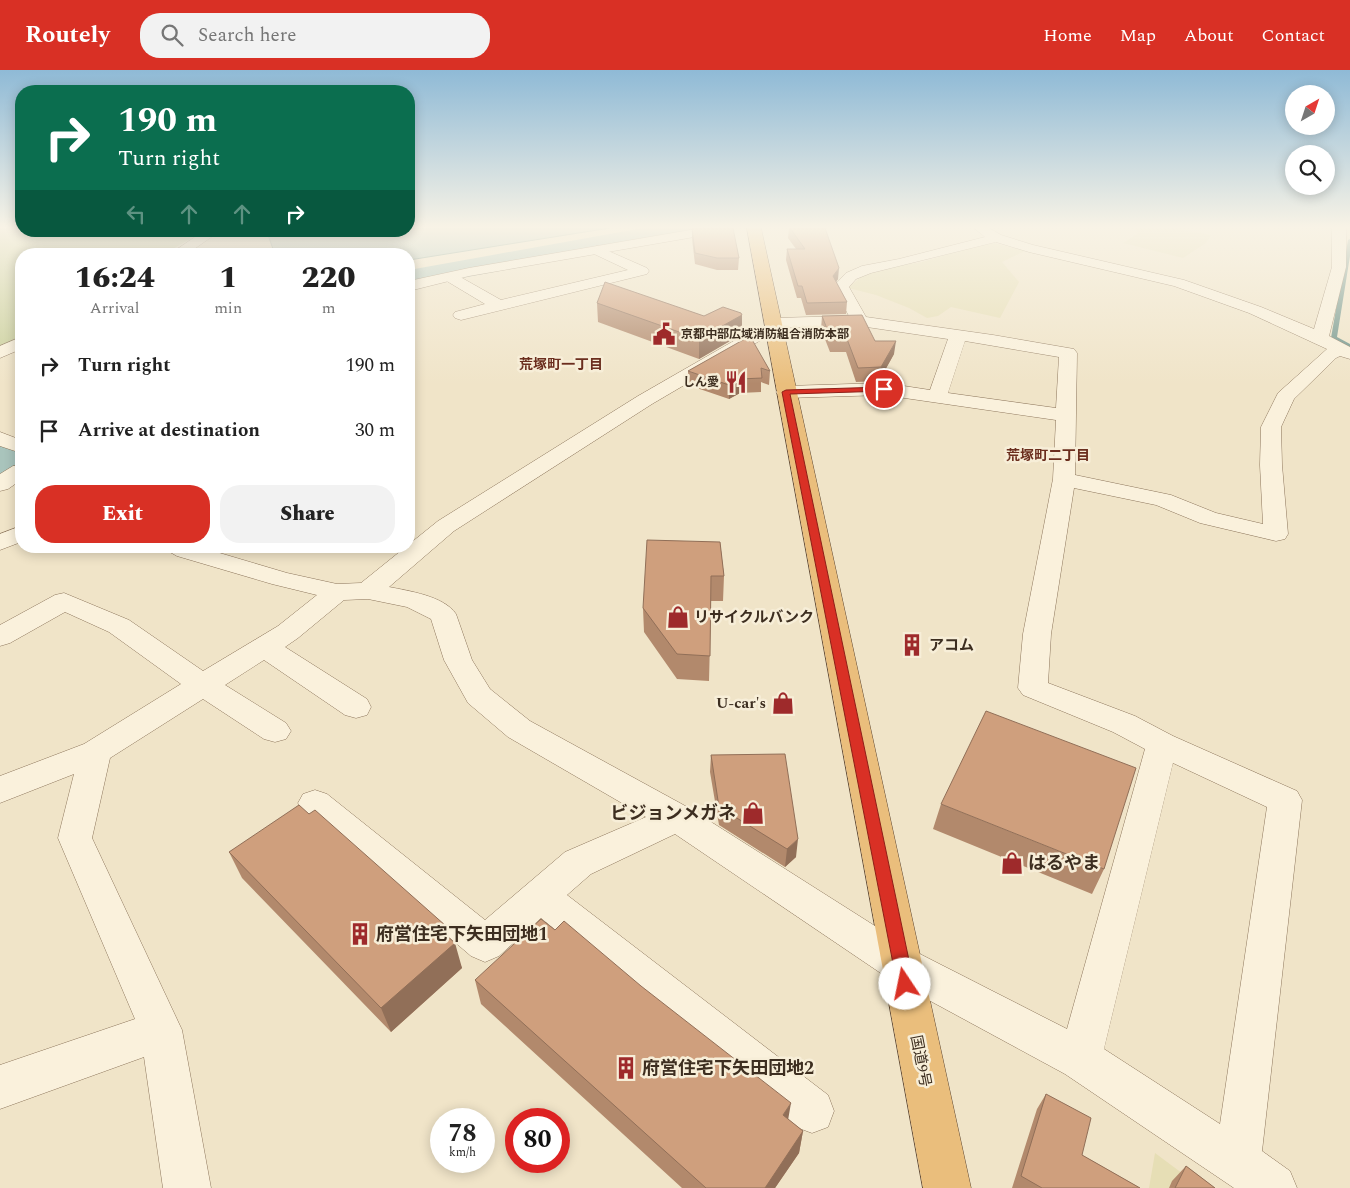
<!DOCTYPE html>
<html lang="en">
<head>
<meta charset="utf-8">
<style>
  body { margin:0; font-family:Spectral,"Noto Sans JP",serif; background:#f2f2f2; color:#222; height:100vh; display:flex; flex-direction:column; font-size:19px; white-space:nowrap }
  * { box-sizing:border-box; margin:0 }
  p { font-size:16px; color:#767676 }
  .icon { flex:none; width:28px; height:28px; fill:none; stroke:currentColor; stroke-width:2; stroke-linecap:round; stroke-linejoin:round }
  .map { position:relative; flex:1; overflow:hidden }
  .sheet { position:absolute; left:15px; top:178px; width:400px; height:305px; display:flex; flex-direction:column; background:#fff; border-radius:20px; box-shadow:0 2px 12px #0003 }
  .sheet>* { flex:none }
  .top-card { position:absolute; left:15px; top:15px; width:400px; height:152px; border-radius:20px; box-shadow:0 2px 12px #0003; background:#0b6e4f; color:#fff; overflow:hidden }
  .needle { width:32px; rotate:39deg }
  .tools { position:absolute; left:1285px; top:15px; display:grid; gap:10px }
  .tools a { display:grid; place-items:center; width:50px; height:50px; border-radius:50%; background:#fff; box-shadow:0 2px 12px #0003; font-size:25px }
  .speed { position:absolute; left:430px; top:1038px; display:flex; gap:10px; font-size:25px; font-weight:700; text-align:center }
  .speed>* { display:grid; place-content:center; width:65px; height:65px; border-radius:50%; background:#fff; box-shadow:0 2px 12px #0003; line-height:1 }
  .speed small { font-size:12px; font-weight:400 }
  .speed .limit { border:8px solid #d22; background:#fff; color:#111 }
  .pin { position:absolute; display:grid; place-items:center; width:42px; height:42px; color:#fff; margin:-21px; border:2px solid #fff; border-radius:50%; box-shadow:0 1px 5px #0007 }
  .me { position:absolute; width:55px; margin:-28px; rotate:349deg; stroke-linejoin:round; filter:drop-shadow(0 0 4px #0008) }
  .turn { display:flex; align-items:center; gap:18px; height:105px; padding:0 20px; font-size:22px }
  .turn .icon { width:65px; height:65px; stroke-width:2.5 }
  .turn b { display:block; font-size:35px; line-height:42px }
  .lanes { display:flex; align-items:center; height:48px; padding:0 20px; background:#0003; justify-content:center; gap:25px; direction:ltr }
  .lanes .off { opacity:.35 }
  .eta { display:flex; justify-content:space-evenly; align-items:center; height:85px; text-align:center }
  .eta b { font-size:30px; font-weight:800; line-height:35px }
  .cta { display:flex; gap:10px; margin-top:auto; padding:10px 20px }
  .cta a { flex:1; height:58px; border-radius:20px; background:#d93025; color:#fff; font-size:20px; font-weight:800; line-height:58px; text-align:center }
  .cta a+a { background:#f2f2f2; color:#222 }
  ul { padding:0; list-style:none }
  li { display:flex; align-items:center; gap:15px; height:65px; padding:0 20px }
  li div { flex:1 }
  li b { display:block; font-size:19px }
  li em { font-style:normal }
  header { display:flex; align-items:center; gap:30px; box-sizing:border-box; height:70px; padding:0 25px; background:#d93025; color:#fff }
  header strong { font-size:24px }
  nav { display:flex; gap:28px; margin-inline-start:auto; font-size:18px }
  .search { width:350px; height:45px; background:#f2f2f2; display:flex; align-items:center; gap:12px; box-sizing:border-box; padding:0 18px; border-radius:20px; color:#767676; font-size:19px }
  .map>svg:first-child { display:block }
</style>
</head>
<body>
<header>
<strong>Routely</strong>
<div class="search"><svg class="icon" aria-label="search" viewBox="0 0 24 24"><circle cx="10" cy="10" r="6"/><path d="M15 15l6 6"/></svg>Search here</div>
<nav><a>Home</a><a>Map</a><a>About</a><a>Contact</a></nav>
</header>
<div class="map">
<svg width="1350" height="1118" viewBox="0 0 1350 1118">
  <rect width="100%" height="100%" fill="#f0e4c8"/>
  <path fill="#e6deb5" d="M1133,158h38l40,7 -5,8 -23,15 -60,-15 14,-9v-4z
    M990,172l35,9 -23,11 17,20 -19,36 -49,-11 -13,9 -11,2 -18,-10 -33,-13 -28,-7 20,-17 54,-9z
    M1155,1083l47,35h-53z"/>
  <path fill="#c9cf9b" d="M0,158h21v3h183l-40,23h-143v83l-21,12z"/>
  <path fill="#a9c4bc" stroke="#6f938a" d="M409,158h201l-201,32v-6h-111l-25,-5 -5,-14 6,-4h135z"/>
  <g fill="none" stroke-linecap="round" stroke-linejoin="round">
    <path fill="#6f938a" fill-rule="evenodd" d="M1350,169v17l-13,81 13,7v5l-19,-11 17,-98z"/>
    <path fill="#a9c4bc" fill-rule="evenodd" d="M643,158h58l-4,6 -10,2 -278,52v-18z
      M21,369v32l-21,8v-33z"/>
    <defs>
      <path id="minor" d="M974,158h15l12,7 32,10 151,35 77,27 53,22 18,-62v-39h14v39l-17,69 21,11v12l-10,-3 -4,2 -42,41 -13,28 1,38 6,69 -3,5 -9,2 -76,-18 -44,-18 -82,-17 -23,146 -3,49 87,33 38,20 124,55 5,9 -40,351 28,20 7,17h-63l-169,-114 -177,-96 -213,-144 -84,40 -24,21 261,200 6,16 -6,16 -16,6 -16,-6 -255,-209 -42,38 -14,6 -14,-6 -168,-144 -5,-9 5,-9 12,-4 12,4 158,126 80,-68 81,-35 -138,-80 -40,-34 -24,-43 -13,-41 -24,-12 -39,-8 -24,1 -46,38 -13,9 82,52 4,8 -4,8 -11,3 -11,-3 -81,-55 -39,25 61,38 5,8 -5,8 -11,3 -11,-3 -61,-40 -93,59 -18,80 90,192 29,158h-48l-19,-131 -144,52v-44l135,-46 -77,-181 16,-64 -74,29v-27l84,-32 97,-60 -72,-52 -44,-20 -55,31 -10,3v-21l55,-30 9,-2 65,27 74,51 75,-45 39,-31 -45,-11 -95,-28 -9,-5 -3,-5h31l91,27 50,11 24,-1 77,-62 200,-125 113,-65c10,-2 20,-3 30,-1l2,4 -2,4 -20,2 -109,64 -198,127 -65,56c20,4 55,9 67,27l16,46 18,29 40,32 159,87 227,144 151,77 78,-280 -32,-17 -90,-37 -5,-7 5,-54 30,-155 3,-59 -172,-25 -98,3 -7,-2 -3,-4 3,-4 7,-2 98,-3 46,7 18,-51 -88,-13 -86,2 -6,-1 -2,-4 2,-4 6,-1 75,-2 -16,-29 13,-14 16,-7 37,-7 86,-22zM996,172l33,10 145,34 75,27 78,36 -49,44 -17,34 -1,38 3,59 -47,-11 -45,-18 -96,-20 2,-122 -3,-4 -81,-14 -127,-18 -17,-30 7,-8 15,-6zM965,271l94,16 -3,51 -108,-15zM1173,693l94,44 -47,317 -116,-75z
        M204,161h16l-33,23h-17z
        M597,176l50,22 2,3 -2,3 -186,46 -6,-2 -2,-3 2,-3 30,-8 -40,-24 -2,-3 2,-3h10l46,26 127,-30 -36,-17 -2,-3z
        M21,267v12l-21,9v-12z
        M0,362l21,8v13l-21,-7z
        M21,395v15l-13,9 -8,2v-17l13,-8z
        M21,456v16l-21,8v-16z"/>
      <path id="tertiary" d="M702,158h28l-7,4 -254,44 -60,15v-10l60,-13z"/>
      <path id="trunk" d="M747,158h14l210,960h-48z"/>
    </defs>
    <use href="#minor" stroke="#8d765c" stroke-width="1"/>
    <use href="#tertiary" stroke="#8d765c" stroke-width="1"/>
    <use href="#trunk" stroke="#5b4430" stroke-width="1"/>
    <use href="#minor" fill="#faf1dc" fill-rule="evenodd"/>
    <use href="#tertiary" fill="#faf1dc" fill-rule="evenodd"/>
    <use href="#trunk" fill="#eabe7c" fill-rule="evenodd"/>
  </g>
  <path fill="#b2896c" d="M692,158l47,30 -1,12h-21l-22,-6 -3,-25z
    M789,158h36l13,51 -2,3 11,20 -1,12 -40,1 -5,-17h-4l-11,-38 1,-11h9l-8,-11z
    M597,233l107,13 38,-1v19l-43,25 -101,-37z
    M822,246l53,25 19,13 -15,27 -23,1 -10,-30h-16l-9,-23z
    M750,266l20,35 -1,14 -8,-3v10l-21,1 -11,6 -41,-14v-14z
    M720,472l4,34 -1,25h-12l-2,80 -32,-2 -33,-47 -1,-24z
    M711,685l85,102 -11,10 -66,-42 -9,-53z
    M941,734l163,65 -12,25 -159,-65z
    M229,782l217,74 3,12 13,30 -71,64 -149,-154z
    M475,910l313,139 15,12 -4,22 -24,35h-93l-201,-184z
    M1046,1024l36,61 58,33h-128l25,-79z
    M1186,1096l29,22h-46l3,-7z"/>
  <path fill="#916f58" d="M839,198l-1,11 -7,9 2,-12z
    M742,245v19l-43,25v-20z
    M896,271l-2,13 -15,27 2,-14z
    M740,309v14l-11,6v-14z
    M798,769l-2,18 -11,10 2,-18z
    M446,856l5,20 4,-3 7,25 -71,64 -10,-24 59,-78z
    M791,1033l-4,23 -4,-11z
    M803,1061l-4,22 -24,35h-10z"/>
  <path fill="#cf9f7d" stroke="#916f58" d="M692,158h41l6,30h-22l-22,-5z
    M790,158h35l14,40 -6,8 14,26 -40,1 -5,-17h-4l-11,-37h18z
    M605,212l99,34 19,-9 18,6 1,2 -43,24 -102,-36z
    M862,245l13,26h21l-15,26 -23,1 -11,-29h-16l-9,-23z
    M750,266l20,35 -9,-3 1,10 -22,1 -11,6 -41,-14z
    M647,470l73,2 4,34h-13l-1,80 -33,-2 -34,-46z
    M986,641l150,57 -32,101 -163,-65z
    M785,684l13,85 -11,10 -68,-42 -8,-52z
    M299,735l10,9 6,-4 131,116 -6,4 15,13 -74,65 -152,-156z
    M541,849l14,11 9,-9 77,65 150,117 -8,12 20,16 -38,57h-59l-231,-208z
    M1046,1024l45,24 -9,37 58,33h-98l-21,-12z
    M1186,1096l29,22h-40z"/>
  <linearGradient id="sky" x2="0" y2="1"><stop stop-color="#8fbad6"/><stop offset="0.5" stop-color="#f8f3e6"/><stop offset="1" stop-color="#f8f3e6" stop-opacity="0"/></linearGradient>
  <rect width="1350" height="314" fill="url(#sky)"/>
  <path fill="#d93025" stroke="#8d1f18" d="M884,317l4,2 -1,2 -97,3 124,590 -3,5 -6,2 -5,-2 -3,-5 -115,-592 4,-2z"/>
  <defs>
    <symbol id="civic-bare" viewBox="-9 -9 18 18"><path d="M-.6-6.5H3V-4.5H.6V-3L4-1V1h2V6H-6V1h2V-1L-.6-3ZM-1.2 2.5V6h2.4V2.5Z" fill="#9e2a2b" stroke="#f7eed8" stroke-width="2.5" paint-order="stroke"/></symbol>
    <symbol id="restaurant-bare" viewBox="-9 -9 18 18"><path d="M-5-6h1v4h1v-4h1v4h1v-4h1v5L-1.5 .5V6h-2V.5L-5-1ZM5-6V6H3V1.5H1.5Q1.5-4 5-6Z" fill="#9e2a2b" stroke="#f7eed8" stroke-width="2.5" paint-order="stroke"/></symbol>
    <symbol id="shop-bare" viewBox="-9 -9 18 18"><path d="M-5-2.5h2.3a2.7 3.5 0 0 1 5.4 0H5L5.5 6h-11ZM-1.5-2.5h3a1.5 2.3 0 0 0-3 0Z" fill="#9e2a2b" stroke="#f7eed8" stroke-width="2.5" paint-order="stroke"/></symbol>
    <symbol id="building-bare" viewBox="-9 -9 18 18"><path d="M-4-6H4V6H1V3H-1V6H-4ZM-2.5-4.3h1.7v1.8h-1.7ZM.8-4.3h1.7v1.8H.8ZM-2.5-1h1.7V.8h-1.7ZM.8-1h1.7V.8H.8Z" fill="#9e2a2b" stroke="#f7eed8" stroke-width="2.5" paint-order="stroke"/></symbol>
  </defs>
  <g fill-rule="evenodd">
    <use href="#civic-bare" x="648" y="248" width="32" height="32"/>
    <use href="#restaurant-bare" x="720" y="296" width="32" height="32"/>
    <use href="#shop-bare" x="662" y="531" width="32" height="32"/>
    <use href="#building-bare" x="896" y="559" width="32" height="32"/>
    <use href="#shop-bare" x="767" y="617" width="32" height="32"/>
    <use href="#shop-bare" x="737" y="727" width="32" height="32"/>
    <use href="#shop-bare" x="996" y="777" width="32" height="32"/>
    <use href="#building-bare" x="344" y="848" width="32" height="32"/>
    <use href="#building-bare" x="610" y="982" width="32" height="32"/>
  </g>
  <g text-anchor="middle" stroke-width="5" stroke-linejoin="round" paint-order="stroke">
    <g font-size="12" font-weight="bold" fill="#3d2e20" stroke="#f7eed8" text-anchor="start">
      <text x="681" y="268">京都中部広域消防組合消防本部</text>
      <text x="719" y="316" text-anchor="end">しん愛</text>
    </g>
    <g font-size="14" font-weight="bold" fill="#6b2e1e" stroke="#f7eed8">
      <text x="561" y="299">荒塚町一丁目</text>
      <text x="1048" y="390">荒塚町二丁目</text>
    </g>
    <g font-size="15" font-weight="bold" fill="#3d2e20" stroke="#f7eed8" text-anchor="start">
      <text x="694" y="552">リサイクルバンク</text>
      <text x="929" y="580">アコム</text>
      <text x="766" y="638" text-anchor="end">U-car's</text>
    </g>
    <g font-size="15" fill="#3d2e20" stroke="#f7eed8">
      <text transform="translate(921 991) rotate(79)" y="5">国道9号</text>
    </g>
    <g font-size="18" font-weight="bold" fill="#3d2e20" stroke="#f7eed8" text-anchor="start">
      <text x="736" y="749" text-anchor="end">ビジョンメガネ</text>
      <text x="1028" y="799">はるやま</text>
      <text x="376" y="870">府営住宅下矢田団地1</text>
      <text x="642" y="1004">府営住宅下矢田団地2</text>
    </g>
  </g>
</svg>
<div class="tools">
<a><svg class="needle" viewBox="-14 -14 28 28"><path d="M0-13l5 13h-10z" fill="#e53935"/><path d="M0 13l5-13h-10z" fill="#767676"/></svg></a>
<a><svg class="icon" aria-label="search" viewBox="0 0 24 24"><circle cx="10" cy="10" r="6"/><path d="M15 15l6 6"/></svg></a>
</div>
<div class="speed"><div>78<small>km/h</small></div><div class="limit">80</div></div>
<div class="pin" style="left:884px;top:319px;background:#d93025"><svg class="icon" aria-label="arrive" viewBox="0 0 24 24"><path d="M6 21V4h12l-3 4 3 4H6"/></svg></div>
<svg class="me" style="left:905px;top:914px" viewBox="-20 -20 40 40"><circle r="19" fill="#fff"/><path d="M0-13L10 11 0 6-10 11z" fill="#d93025"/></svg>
<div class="top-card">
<div class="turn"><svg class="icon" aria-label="right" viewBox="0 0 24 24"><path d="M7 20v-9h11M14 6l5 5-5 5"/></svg><div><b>190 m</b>Turn right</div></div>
<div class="lanes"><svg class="icon off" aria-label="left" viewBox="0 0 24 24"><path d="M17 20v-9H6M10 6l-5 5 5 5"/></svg><svg class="icon off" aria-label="ahead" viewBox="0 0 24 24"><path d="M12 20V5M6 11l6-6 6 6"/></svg><svg class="icon off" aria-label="ahead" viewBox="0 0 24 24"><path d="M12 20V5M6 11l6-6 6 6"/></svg><svg class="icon" aria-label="right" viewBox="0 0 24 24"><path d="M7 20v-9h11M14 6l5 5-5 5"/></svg></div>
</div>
<section class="sheet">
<div class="eta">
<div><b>16:24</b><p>Arrival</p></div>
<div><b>1</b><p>min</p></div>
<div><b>220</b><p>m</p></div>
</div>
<ul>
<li><svg class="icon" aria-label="right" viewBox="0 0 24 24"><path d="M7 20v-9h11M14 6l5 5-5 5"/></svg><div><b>Turn right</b></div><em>190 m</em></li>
<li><svg class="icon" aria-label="arrive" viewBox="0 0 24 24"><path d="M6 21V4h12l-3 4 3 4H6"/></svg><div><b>Arrive at destination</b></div><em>30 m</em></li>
</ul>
<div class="cta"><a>Exit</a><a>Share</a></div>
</section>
</div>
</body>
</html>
